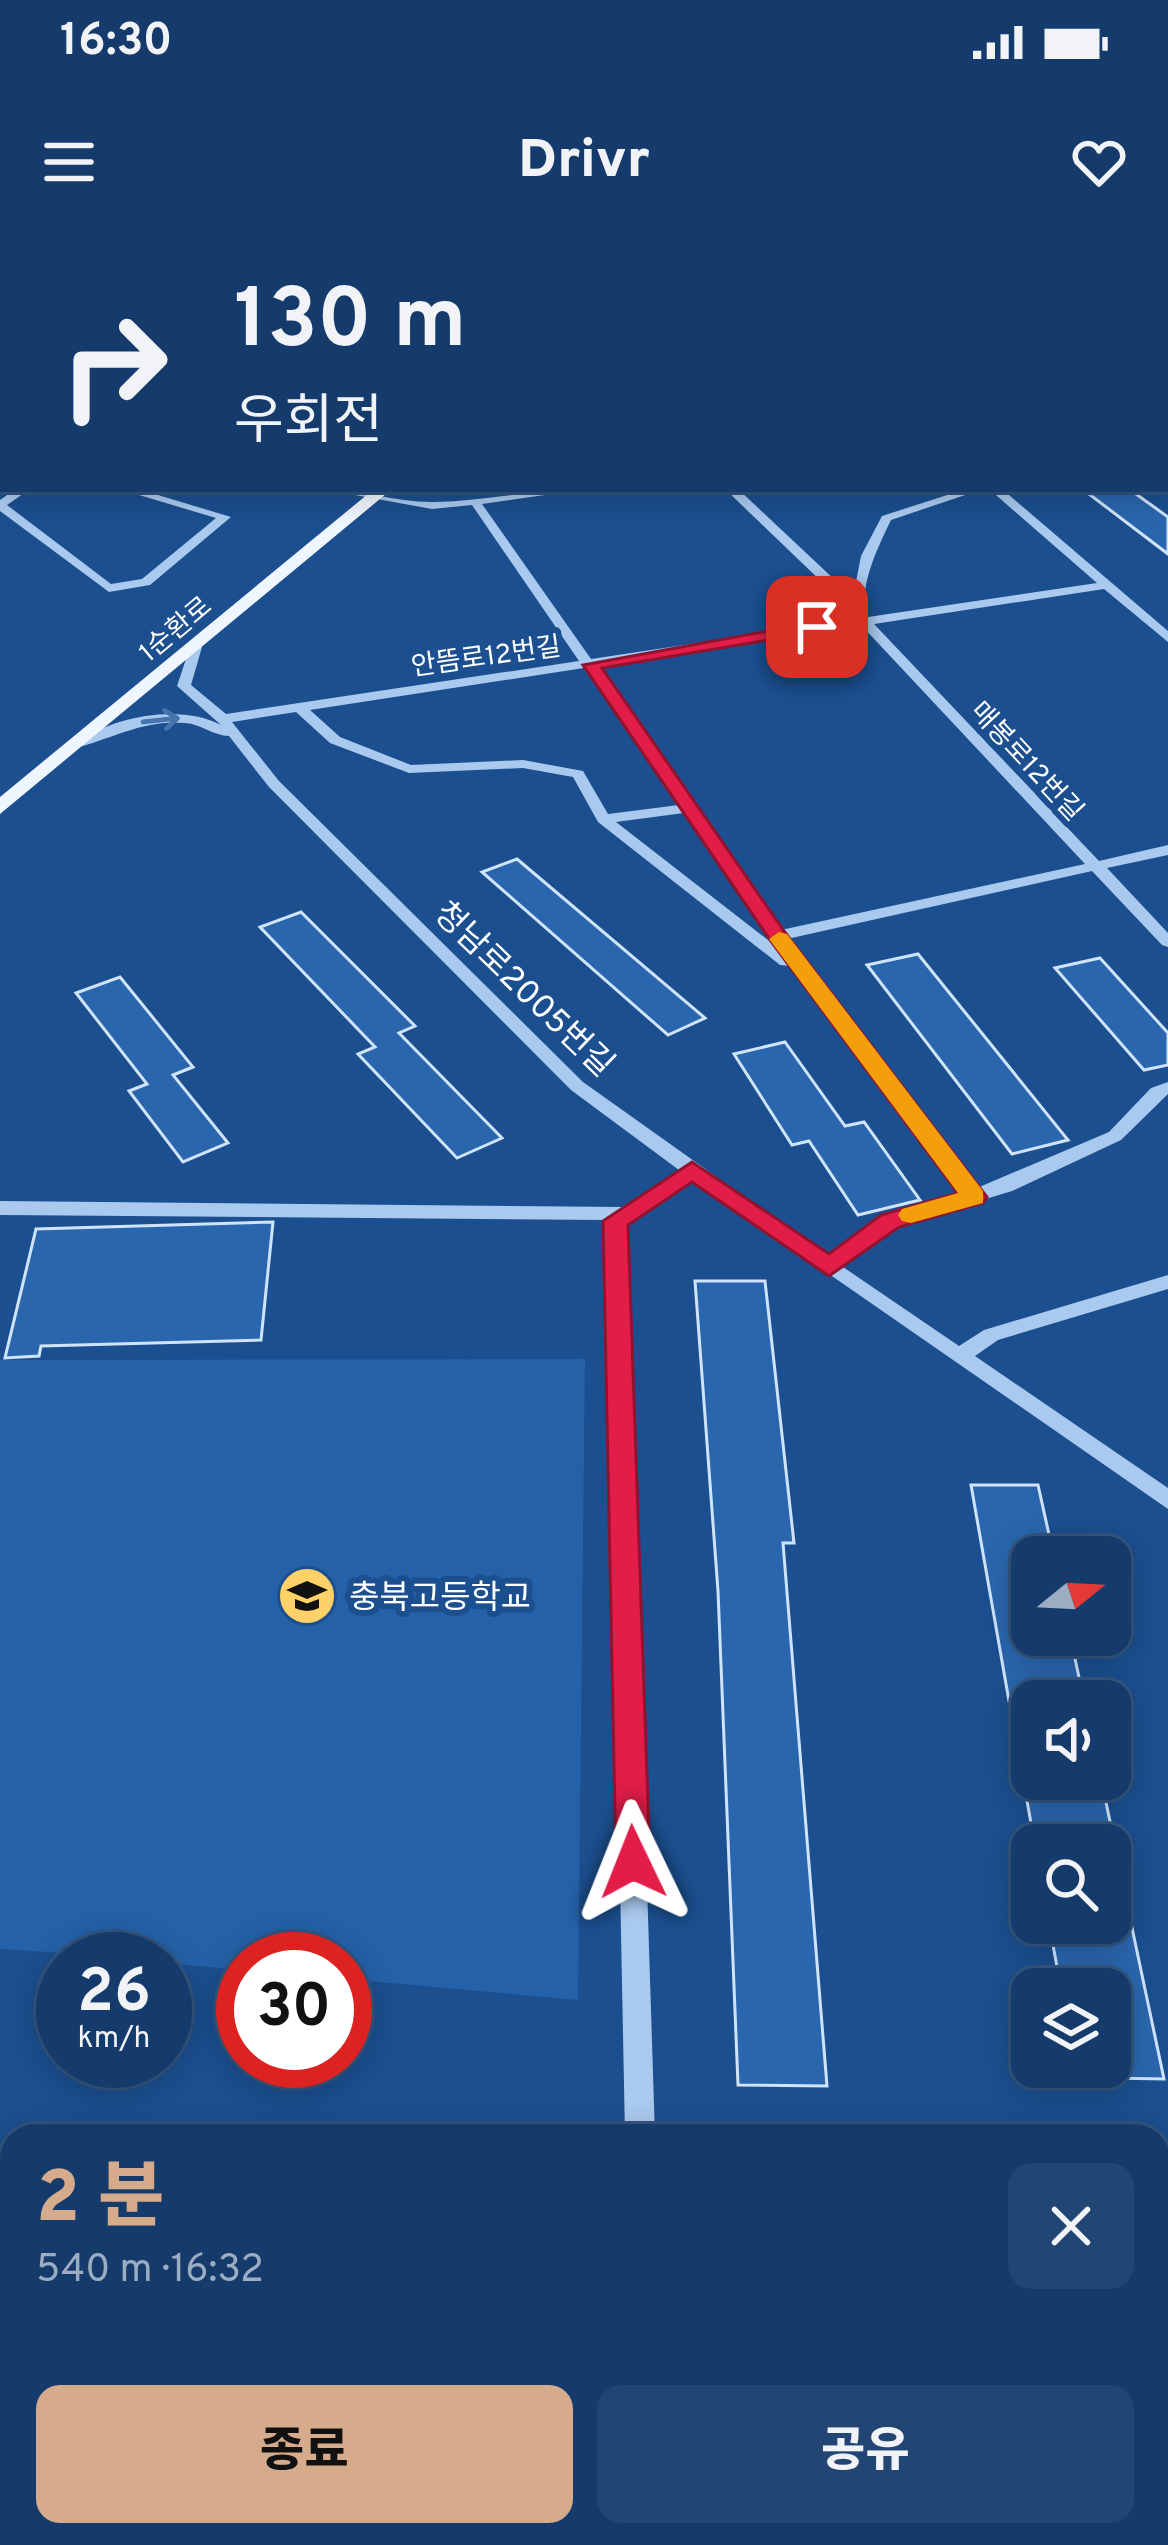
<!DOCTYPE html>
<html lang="ko">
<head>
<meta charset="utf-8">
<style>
  body { margin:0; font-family:Overpass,"Noto Sans KR",sans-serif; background:#214673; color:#f1f3f6; height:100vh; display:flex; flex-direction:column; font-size:45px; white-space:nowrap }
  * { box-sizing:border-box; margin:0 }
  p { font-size:39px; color:#9dadc1 }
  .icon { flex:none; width:66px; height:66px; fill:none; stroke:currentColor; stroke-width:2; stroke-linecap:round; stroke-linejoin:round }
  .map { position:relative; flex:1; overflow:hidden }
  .sheet { position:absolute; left:0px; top:1884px; width:1170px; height:423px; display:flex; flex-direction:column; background:#143b6b; border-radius:36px 36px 0 0; box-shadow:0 6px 30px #0003,0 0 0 3px #33557e }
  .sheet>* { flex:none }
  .banner { position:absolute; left:0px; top:0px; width:1170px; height:252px; box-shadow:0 6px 30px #0003,0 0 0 3px #33557e; background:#143b6b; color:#f1f3f6; overflow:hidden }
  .needle { width:78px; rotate:72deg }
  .controls { position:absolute; left:1011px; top:1296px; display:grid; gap:24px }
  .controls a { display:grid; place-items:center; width:120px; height:120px; border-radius:24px; background:#143b6b; box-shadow:0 6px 30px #0003,0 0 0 3px #33557e; font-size:60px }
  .speed { position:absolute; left:36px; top:1692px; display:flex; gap:24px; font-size:60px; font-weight:700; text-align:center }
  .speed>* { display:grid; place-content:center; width:156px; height:156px; border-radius:50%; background:#143b6b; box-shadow:0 6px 30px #0003,0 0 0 3px #33557e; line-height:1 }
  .speed small { font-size:30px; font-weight:400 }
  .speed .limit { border:18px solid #d22; background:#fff; color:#111 }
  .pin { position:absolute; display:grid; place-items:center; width:102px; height:102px; color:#fff; margin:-51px; border-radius:24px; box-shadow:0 6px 18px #0006 }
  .me { position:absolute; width:132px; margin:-66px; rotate:358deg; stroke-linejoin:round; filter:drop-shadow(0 0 9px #0008) }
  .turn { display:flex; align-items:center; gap:42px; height:252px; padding:0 36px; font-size:54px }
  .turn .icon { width:156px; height:156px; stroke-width:2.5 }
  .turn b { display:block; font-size:84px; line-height:102px }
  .round { display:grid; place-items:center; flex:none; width:126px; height:126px; border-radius:24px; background:#214673 }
  .head { display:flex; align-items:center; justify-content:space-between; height:204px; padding:0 36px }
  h1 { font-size:72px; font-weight:800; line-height:90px; color:#d6ab8b }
  .primary-button { display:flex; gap:24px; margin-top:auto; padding:24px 36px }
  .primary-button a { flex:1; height:138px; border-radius:24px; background:#d6ab8b; color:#111; font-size:48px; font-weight:800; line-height:138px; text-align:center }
  .primary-button a+a { background:#214673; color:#f1f3f6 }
  .status { display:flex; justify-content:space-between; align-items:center; height:84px; padding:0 60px; background:#143b6b; direction:ltr }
  .status svg { height:33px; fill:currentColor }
  header { display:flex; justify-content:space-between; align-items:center; height:156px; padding:0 36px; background:#143b6b; font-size:54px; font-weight:800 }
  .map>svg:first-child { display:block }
</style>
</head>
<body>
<div class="status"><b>16:30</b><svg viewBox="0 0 49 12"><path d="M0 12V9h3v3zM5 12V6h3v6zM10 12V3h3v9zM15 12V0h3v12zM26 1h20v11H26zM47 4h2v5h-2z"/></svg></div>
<header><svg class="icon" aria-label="menu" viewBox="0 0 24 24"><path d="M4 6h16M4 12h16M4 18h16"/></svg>Drivr<svg class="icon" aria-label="heart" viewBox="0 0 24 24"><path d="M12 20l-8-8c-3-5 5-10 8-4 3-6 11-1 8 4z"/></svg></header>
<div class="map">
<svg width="1168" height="2305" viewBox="0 0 1168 2305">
  <rect width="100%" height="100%" fill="#1b4f8f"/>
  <path fill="#2461a8" d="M585,1119l-7,641 -233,-21v-20h-102v11l-78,-7v-4l-165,-10v-589z"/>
  <path fill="#2a66ad" stroke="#cfe3fa" stroke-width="3" d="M1129,249l39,28v37l-79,-60z
    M517,619l188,159 -37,17 -186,-163z
    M301,672l114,114 -16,7 103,105 -45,20 -99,-104 17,-7 -115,-120z
    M918,714l150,186 -56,14 -145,-189z
    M1100,718l68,75v32l-24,5 -89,-102z
    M120,737l73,90 -20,8 55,68 -45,19 -54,-71 18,-7 -71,-91z
    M785,802l60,84 19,-4 56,78 -62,15 -49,-74 -17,4 -58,-91z
    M273,982l-12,118 -220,6 -2,10 -34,2 31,-129z
    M695,1041h70l29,262h-11l44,543 -89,-1 -20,-494z
    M971,1245h67l16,72h-22v78h38l14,66h-75z
    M1023,1539h78l14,66h-80z
    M1049,1683h82l33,156 -54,-1v-89h-49z"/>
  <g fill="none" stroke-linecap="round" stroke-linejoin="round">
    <path fill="#a9c9ee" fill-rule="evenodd" d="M1167,58h1v7h-1z
      M1167,151h1v7h-1z
      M0,169h3v6h-3z
      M1167,202h1v7h-1z
      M0,215h3v7h-3z
      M16,249h14l-23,16 104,79 31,-5 74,-61 -97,-29h19l93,28 -81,68 -41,7 -109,-81v-11z
      M322,249c38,0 76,14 113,13 51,-1 101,-13 152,-13l-105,15 109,155 265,-40 -5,-9 -126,-121h13l115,108 8,-41 21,-40 84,-27h17l-92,31c-12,25 -35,71 -23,97l229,-34 -108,-94h13l166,142v11l-64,-53 -230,35 225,237 69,-16v10l-61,13 61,65v14l-6,-2 -70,-74 -305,68 190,249 132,-56 42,-44 17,-6v12l-47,46 -109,51 -115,35 -54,41 116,79 25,-16 184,-55v14l-170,51 -23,16 193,132v21l-476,-330 -66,45 29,912h-30l-18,-916 -607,-5v-14l625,6 54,-37 -108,-80 -302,-303 -40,-51c-15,0 -28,-12 -44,-13 -36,-4 -69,13 -102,23l-7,-4c39,-25 102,-39 145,-17l-44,-39 13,-39 6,-4 6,4 -11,38 35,29 353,-53 -107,-156 -40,4zM862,386l223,238 -304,66 -185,-264zM584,428l95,137 -71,9 -25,-43 -60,-11 -112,5 -71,-28 -30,-27zM296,472l34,31 79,30 114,-5 50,9 25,45 182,143 11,1 170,227 -78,23 -54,41 -246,-175 -304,-301 -47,-59zM684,573l87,126 6,8 -161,-125z
      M1168,1978v33l-10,4v-33z"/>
    <path fill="#f0f6ff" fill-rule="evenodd" d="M374,249h18l-392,325v-17z
      M0,1957l12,3v42l-12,-3z
      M1158,2280l10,4v21h-65l-4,-10h59z"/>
  </g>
  <defs><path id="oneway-shaft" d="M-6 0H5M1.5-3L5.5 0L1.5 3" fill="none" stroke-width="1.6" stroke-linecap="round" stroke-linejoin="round" transform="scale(3)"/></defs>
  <use stroke="#4674ac" href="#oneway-shaft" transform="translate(161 480) rotate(-6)"/>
  <path fill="#e11d48" stroke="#92132f" stroke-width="3" d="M817,382l8,5 -3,4 -220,37 182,263 203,266 -4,6 -84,24 -70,49 -137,-94 -64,43 22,637 -5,11 -12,5 -12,-5 -5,-11 -13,-641 89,-59 137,92 52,-39 77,-22 -188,-253 -187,-275z"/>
  <path fill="#f59e0b" d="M779,692l8,2 196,257v12l-72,20 -9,-2 -4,-6 4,-6 56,-16 -189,-254z"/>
  <defs>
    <symbol id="school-disc" viewBox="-11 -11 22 22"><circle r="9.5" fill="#ffd166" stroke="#1b4f8f"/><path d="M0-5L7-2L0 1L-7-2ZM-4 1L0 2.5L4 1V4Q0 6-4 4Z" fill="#111"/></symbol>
  </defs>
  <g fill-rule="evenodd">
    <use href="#school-disc" x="274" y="1323" width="66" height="66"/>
  </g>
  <g text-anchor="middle" stroke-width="12" stroke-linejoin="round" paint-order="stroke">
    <g font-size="27" fill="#fff" stroke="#1b4f8f">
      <text transform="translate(175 389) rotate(-40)" y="9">1순환로</text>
      <text transform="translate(486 416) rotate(-8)" y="9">안뜸로12번길</text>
      <text transform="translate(1027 521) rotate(47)" y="9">매봉로12번길</text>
    </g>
    <g font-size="33" fill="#fff" stroke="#1b4f8f">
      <text transform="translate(525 748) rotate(44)" y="12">청남로2005번길</text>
    </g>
    <g font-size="33" fill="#fff" stroke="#1b4f8f" text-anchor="start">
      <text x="349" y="1368">충북고등학교</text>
    </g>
  </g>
</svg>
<div class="controls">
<a><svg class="needle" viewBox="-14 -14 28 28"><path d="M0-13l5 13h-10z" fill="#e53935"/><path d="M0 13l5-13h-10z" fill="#9dadc1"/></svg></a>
<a><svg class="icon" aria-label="sound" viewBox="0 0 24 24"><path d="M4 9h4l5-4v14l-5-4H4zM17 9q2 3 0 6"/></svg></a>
<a><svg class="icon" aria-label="search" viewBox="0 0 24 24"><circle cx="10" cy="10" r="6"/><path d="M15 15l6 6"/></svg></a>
<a><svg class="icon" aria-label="layers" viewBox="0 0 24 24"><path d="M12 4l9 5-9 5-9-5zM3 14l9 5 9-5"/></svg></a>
</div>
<div class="speed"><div>26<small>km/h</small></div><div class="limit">30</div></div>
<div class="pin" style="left:817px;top:387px;background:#d93025"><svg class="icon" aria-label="arrive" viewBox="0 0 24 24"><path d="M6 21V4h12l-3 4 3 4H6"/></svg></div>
<svg class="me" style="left:633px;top:1622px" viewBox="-20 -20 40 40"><path d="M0-17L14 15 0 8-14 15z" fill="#e11d48" stroke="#fff" stroke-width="4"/></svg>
<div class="banner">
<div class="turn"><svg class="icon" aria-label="right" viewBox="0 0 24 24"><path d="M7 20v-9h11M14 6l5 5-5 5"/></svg><div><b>130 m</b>우회전</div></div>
</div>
<section class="sheet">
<div class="head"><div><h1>2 분</h1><p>540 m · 16:32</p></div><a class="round"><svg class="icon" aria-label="close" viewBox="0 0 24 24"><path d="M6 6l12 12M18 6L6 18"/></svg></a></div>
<div class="primary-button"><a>종료</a><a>공유</a></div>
</section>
</div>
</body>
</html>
